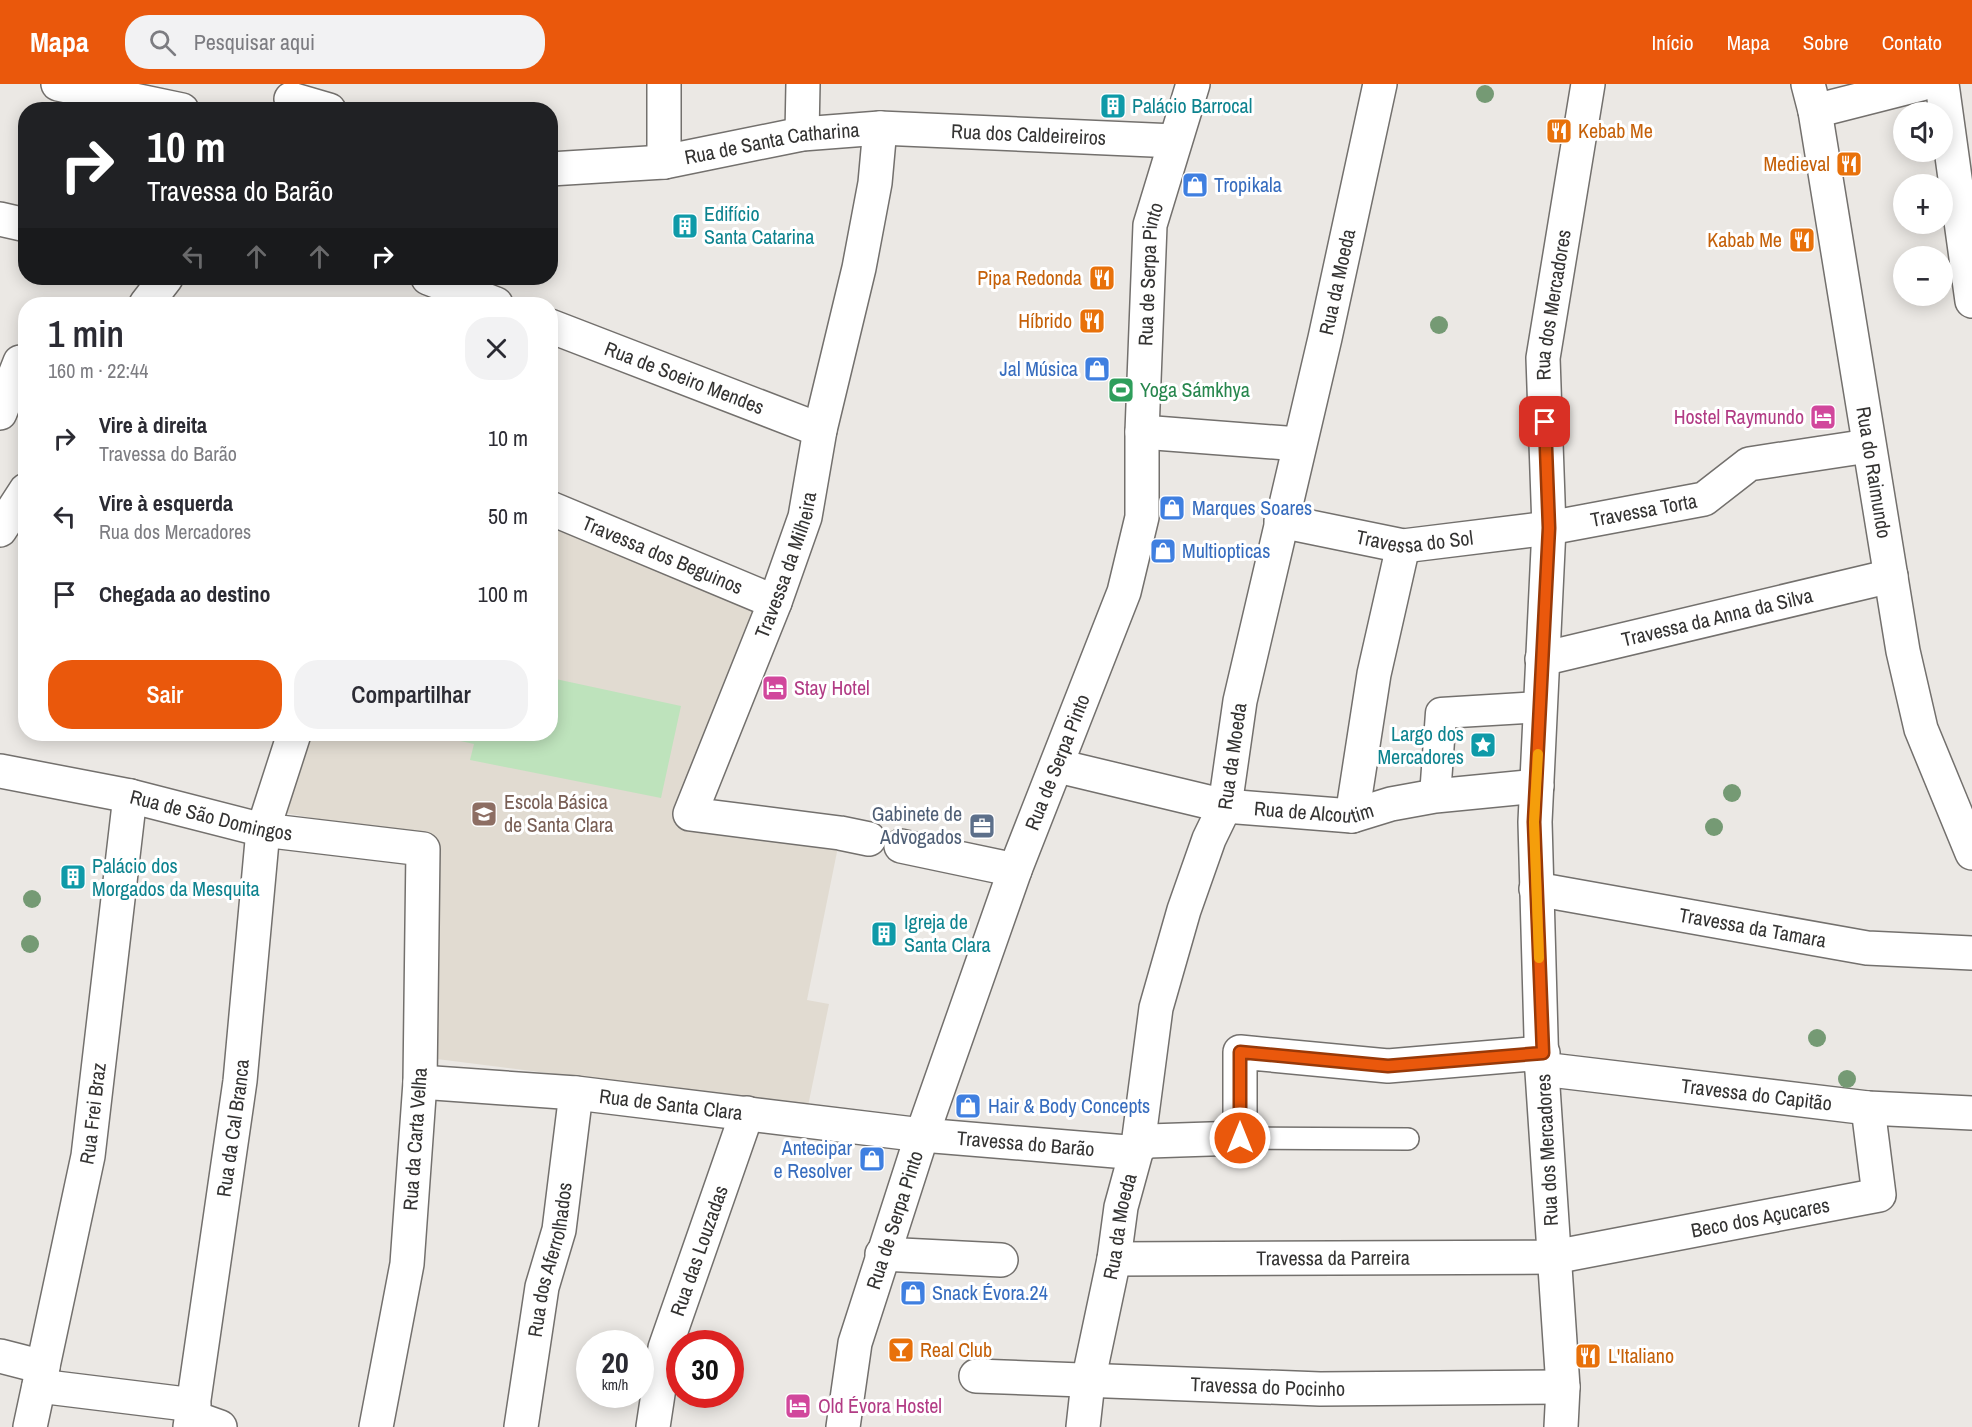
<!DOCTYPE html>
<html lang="pt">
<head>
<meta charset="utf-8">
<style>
  body { margin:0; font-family:"Archivo Narrow",sans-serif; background:#f2f2f3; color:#2b2b33; height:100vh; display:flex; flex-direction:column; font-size:22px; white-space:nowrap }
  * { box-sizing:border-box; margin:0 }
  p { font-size:20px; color:#7c7c81 }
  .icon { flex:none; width:33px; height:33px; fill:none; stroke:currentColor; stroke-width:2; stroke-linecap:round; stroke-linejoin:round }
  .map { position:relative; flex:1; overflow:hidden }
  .details { position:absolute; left:18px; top:213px; width:540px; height:444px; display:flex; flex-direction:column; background:#fff; border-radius:24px; box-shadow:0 3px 15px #0003 }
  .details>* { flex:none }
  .top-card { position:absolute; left:18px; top:18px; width:540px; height:183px; border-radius:24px; box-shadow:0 3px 15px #0003; background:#202124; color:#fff; overflow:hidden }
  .fabs { position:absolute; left:1893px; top:18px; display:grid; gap:12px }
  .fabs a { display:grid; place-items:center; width:60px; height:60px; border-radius:50%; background:#fff; box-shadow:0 3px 15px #0003; font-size:30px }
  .speed { position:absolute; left:576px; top:1246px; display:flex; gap:12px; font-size:30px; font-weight:700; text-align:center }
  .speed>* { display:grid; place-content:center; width:78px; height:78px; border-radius:50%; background:#fff; box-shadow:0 3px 15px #0003; line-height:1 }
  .speed small { font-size:15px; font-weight:400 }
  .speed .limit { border:9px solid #d22; background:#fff; color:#111 }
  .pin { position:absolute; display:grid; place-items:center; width:51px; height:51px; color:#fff; margin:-26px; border-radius:12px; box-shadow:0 3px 9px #0006 }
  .me { position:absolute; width:66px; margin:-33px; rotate:0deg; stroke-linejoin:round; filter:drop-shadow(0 0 4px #0008) }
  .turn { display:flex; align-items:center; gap:21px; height:126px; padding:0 30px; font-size:27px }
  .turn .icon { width:78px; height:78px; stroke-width:2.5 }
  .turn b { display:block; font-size:42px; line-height:51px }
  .lanes { display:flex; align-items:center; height:57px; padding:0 30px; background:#0003; justify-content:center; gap:30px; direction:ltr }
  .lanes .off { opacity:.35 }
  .round { display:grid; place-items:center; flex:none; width:63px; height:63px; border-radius:24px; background:#f2f2f3 }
  .head { display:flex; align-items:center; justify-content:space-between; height:102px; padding:0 30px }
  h1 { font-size:36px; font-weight:600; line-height:45px }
  .button { display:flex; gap:12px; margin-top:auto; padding:12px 30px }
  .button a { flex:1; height:69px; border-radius:24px; background:#ea580c; color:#fff; font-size:24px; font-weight:600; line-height:69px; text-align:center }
  .button a+a { background:#f2f2f3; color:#2b2b33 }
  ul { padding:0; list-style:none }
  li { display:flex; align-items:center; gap:18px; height:78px; padding:0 30px }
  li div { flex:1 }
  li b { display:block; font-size:22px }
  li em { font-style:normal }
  header { display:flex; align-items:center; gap:36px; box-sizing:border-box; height:84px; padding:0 30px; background:#ea580c; color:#fff }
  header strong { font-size:28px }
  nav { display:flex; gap:33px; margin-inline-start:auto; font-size:21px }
  .search { width:420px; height:54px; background:#f2f2f3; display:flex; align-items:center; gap:15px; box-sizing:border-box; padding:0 21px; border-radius:24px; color:#7c7c81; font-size:22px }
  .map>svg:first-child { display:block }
</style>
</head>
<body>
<header>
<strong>Mapa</strong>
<div class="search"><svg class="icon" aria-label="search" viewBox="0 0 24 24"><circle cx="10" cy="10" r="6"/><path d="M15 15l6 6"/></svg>Pesquisar aqui</div>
<nav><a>Início</a><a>Mapa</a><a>Sobre</a><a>Contato</a></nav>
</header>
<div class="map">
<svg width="1972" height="1343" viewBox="0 0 1972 1343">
  <rect width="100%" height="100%" fill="#ebe8e4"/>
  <path fill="#e1dbd1" d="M551,432l205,87 -78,213 161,26 -32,158 22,4 -21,102 -379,-48 5,-218 -160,-29 26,-77h250z"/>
  <path fill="#bee3bc" d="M551,594l130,28 -20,92 -191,-38 4,-16 -45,-10h121z"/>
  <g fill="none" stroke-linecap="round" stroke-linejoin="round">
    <defs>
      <path id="service" d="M1240,1054l168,1"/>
      <path id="pedestrian" d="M1435,712l6,-83 99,-6"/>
      <g id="minor">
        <path d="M58,0l124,26"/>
        <path d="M664,0v78"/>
        <path id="s1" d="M1808,0l7,27 88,540 18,78 51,124"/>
        <path d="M1942,0l30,217"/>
        <path d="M291,15l38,11"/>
        <path d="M1815,27l106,-27"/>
        <path d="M802,50l1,-50"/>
        <path id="s2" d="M550,85l114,-7 138,-28 78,-6 295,13"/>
        <path d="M0,135l26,6"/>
        <path d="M428,194l68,26"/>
        <path d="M146,220l20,-26"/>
        <path id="s3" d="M550,242l270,104"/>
        <path d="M0,329l20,-51"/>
        <path d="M1142,348l157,12"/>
        <path id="s4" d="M550,424l225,94"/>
        <path id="s5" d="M1281,437l122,25 146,-18 155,-29 45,-35 119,-18"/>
        <path d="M0,446l26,-40"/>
        <path id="s6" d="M1542,575l349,-83"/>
        <path id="s7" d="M1058,682l167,40 127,10 39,-12 44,-8 102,-10"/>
        <path id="s8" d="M0,687l130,25 133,34 160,19 -3,233 -13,182 -31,163"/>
        <path d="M1352,732l22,-142 29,-128"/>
        <path id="s9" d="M869,755l-29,-6 -150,-19 85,-212 30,-85 15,-87 39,-162 16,-85 5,-55"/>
        <path d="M901,762l114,24"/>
        <path id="s10" d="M1536,805l331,59 105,5"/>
        <path id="s11" d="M1542,985l326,39 104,5"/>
        <path id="s12" d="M420,998l156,11 346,42 205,17 22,-11 91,-3v-86l148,14 155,-13"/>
        <path d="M882,1170l119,6"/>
        <path id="s13" d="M1114,1175l440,-2 325,-62 -11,-87"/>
        <path d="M0,1272l43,11"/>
        <path id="s14" d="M976,1292l344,13 243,-2"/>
        <path d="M39,1302l155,19"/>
        <path d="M192,1333l28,10"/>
        <path id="s15" d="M30,1343l58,-271 42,-360"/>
        <path id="s16" d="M190,1343l50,-346 23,-251 31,-96"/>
        <path id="s17" d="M521,1343l21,-140 17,-57 17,-137"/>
        <path id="s18" d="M653,1343l12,-79 82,-235"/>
        <path id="s19" d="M843,1343l12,-84 67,-208 93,-265 109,-278 18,-75v-85l8,-207 43,-141"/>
        <path id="s20" d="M1083,1343l5,-45 26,-123 7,-52 17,-62 18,-137 28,-98 25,-71 16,-33 15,-105 85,-363 55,-254"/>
        <path id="s21" d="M1561,1343l2,-40 -21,-315 -7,-250 14,-294 -6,-170 45,-274"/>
      </g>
    </defs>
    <use href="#service" stroke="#73706d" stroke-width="24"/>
    <use href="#pedestrian" stroke="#73706d" stroke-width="33"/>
    <use href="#minor" stroke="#73706d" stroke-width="36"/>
    <use href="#service" stroke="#fff" stroke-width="21"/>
    <use href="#pedestrian" stroke="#fff" stroke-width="30"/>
    <use href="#minor" stroke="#fff" stroke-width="33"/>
  </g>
  <g fill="#759a74">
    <circle cx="1485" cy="10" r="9"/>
    <circle cx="1439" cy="241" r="9"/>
    <circle cx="1732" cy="709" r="9"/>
    <circle cx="1714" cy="743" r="9"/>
    <circle cx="32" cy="815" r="9"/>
    <circle cx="30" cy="860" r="9"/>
    <circle cx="1817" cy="954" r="9"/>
    <circle cx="1847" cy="995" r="9"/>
  </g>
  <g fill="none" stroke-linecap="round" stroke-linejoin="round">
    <defs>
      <path id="route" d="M1240,1054v-86l148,14 155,-13 -9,-231 15,-294 -4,-106"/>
    </defs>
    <use href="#route" stroke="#983908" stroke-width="15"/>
    <use href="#route" stroke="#ea580c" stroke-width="10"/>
    <path stroke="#f59e0b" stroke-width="10" d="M1538,670l-4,68 5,136"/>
  </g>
  <defs>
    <symbol id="building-square" viewBox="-11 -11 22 22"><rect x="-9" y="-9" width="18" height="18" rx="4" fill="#0f9aa8" stroke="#fff"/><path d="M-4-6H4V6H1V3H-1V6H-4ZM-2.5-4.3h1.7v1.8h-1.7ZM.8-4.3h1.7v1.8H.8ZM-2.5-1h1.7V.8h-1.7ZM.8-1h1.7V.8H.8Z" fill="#fff"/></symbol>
    <symbol id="restaurant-square" viewBox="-11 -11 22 22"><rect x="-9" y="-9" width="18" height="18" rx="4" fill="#e8710a" stroke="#fff"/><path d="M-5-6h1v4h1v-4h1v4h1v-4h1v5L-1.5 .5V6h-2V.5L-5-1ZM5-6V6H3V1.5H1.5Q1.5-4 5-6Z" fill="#fff"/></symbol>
    <symbol id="shop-square" viewBox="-11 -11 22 22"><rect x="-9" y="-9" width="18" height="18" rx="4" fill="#3f7fe0" stroke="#fff"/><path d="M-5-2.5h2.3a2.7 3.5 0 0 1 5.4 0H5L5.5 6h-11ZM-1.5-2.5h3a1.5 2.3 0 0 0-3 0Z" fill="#fff"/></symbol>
    <symbol id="stadium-square" viewBox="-11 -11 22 22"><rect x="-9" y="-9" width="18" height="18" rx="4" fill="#2e9e5b" stroke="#fff"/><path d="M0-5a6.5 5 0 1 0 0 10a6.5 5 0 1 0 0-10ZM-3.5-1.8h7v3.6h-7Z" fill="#fff"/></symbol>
    <symbol id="hotel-square" viewBox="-11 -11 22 22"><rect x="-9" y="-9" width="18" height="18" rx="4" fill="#d1479c" stroke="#fff"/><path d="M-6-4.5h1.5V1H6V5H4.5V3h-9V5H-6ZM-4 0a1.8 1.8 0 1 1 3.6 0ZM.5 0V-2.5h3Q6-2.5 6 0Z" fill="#fff"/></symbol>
    <symbol id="sight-square" viewBox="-11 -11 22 22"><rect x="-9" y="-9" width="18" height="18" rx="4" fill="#0f9aa8" stroke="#fff"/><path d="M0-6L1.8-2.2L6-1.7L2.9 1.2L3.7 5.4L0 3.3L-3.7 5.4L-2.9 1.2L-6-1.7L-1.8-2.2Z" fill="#fff"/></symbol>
    <symbol id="school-square" viewBox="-11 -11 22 22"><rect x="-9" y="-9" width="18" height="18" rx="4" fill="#8d6e63" stroke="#fff"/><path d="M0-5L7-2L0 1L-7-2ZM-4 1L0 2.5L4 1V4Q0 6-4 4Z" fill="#fff"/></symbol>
    <symbol id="office-square" viewBox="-11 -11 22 22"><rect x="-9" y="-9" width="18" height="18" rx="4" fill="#5c6f8a" stroke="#fff"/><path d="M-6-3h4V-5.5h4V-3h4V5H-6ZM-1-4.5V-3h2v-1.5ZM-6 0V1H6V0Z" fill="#fff"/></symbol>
    <symbol id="bar-square" viewBox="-11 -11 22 22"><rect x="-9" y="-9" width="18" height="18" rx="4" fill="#e8710a" stroke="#fff"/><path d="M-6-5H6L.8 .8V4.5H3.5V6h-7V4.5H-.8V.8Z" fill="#fff"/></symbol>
  </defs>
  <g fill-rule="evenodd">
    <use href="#building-square" x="1098" y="7" width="30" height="30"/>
    <use href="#restaurant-square" x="1544" y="32" width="30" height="30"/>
    <use href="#restaurant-square" x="1834" y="65" width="30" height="30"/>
    <use href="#shop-square" x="1180" y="86" width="30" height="30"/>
    <use href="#building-square" x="670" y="127" width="30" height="30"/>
    <use href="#restaurant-square" x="1787" y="141" width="30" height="30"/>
    <use href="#restaurant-square" x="1087" y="179" width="30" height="30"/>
    <use href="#restaurant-square" x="1077" y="222" width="30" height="30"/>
    <use href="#shop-square" x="1082" y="270" width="30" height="30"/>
    <use href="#stadium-square" x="1106" y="291" width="30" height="30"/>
    <use href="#hotel-square" x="1808" y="318" width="30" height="30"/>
    <use href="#shop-square" x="1157" y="409" width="30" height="30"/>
    <use href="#shop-square" x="1148" y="452" width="30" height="30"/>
    <use href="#hotel-square" x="760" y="589" width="30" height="30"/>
    <use href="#sight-square" x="1468" y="646" width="30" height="30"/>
    <use href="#school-square" x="469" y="715" width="30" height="30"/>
    <use href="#office-square" x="967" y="727" width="30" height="30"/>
    <use href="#building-square" x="58" y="778" width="30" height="30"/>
    <use href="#building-square" x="869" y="835" width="30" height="30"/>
    <use href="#shop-square" x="953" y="1007" width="30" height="30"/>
    <use href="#shop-square" x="857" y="1060" width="30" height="30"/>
    <use href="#shop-square" x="898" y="1194" width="30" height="30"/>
    <use href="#bar-square" x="886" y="1251" width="30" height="30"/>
    <use href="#restaurant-square" x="1573" y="1257" width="30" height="30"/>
    <use href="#hotel-square" x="783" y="1307" width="30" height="30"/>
  </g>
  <g text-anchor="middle" stroke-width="6" stroke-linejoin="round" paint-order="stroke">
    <g font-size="20" fill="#0d838f" stroke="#fff" text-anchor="start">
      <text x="1132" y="29">Palácio Barrocal</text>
      <text x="704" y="137">Edifício<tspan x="704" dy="23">Santa Catarina</tspan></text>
      <text x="1464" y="657" text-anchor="end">Largo dos<tspan x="1464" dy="23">Mercadores</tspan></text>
      <text x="92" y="789">Palácio dos<tspan x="92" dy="23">Morgados da Mesquita</tspan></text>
      <text x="904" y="845">Igreja de<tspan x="904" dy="23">Santa Clara</tspan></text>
    </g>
    <g font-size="20" fill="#c56008" stroke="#fff" text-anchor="end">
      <text x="1578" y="54" text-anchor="start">Kebab Me</text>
      <text x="1830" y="87">Medieval</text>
      <text x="1782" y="163">Kabab Me</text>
      <text x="1082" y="201">Pipa Redonda</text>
      <text x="1072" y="244">Híbrido</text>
      <text x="920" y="1273" text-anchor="start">Real Club</text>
      <text x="1608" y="1279" text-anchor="start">L'Italiano</text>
    </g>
    <g font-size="20" fill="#343332" stroke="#fff">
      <text dy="7" stroke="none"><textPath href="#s2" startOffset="482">Rua dos Caldeireiros</textPath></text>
      <text dy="7" stroke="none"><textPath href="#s2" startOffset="224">Rua de Santa Catharina</textPath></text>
      <text dy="7" stroke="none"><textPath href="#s19" startOffset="1203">Rua de Serpa Pinto</textPath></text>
      <text dy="7" stroke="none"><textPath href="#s20" startOffset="1176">Rua da Moeda</textPath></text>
      <text dy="7" stroke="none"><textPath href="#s21" startOffset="1124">Rua dos Mercadores</textPath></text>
      <text dy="7" stroke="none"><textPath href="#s3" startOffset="144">Rua de Soeiro Mendes</textPath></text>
      <text dy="7" stroke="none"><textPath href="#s1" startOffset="394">Rua do Raimundo</textPath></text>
      <text dy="7" stroke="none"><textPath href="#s5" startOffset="368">Travessa Torta</textPath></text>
      <text dy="7" stroke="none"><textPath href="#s5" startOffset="136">Travessa do Sol</textPath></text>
      <text dy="7" stroke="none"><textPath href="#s4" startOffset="122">Travessa dos Beguinos</textPath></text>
      <text dy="7" stroke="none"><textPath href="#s9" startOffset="448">Travessa da Milheira</textPath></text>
      <text dy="7" stroke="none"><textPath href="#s6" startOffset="180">Travessa da Anna da Silva</textPath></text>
      <text dy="7" stroke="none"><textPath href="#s20" startOffset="690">Rua da Moeda</textPath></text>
      <text dy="7" stroke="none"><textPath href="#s19" startOffset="700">Rua de Serpa Pinto</textPath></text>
      <text dy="7" stroke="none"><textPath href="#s7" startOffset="261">Rua de Alcoutim</textPath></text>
      <text dy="7" stroke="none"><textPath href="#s8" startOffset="216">Rua de São Domingos</textPath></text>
      <text dy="7" stroke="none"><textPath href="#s10" startOffset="220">Travessa da Tamara</textPath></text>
      <text dy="7" stroke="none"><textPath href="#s11" startOffset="216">Travessa do Capitão</textPath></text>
      <text dy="7" stroke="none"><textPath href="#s12" startOffset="252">Rua de Santa Clara</textPath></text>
      <text dy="7" stroke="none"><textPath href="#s15" startOffset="320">Rua Frei Braz</textPath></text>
      <text dy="7" stroke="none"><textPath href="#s16" startOffset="302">Rua da Cal Branca</textPath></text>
      <text transform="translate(415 1055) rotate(-86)" y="7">Rua da Carta Velha</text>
      <text dy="7" stroke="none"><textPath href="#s12" startOffset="609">Travessa do Barão</textPath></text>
      <text transform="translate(1547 1066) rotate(-93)" y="7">Rua dos Mercadores</text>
      <text dy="7" stroke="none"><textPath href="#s13" startOffset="650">Beco dos Açucares</textPath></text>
      <text dy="7" stroke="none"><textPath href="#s19" startOffset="214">Rua de Serpa Pinto</textPath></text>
      <text dy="7" stroke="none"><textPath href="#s20" startOffset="204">Rua da Moeda</textPath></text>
      <text dy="7" stroke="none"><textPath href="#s18" startOffset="183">Rua das Louzadas</textPath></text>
      <text dy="7" stroke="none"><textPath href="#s13" startOffset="219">Travessa da Parreira</textPath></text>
      <text dy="7" stroke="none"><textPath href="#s17" startOffset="170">Rua dos Aferrolhados</textPath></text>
      <text dy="7" stroke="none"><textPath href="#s14" startOffset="292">Travessa do Pocinho</textPath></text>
    </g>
    <g font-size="20" fill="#366cbe" stroke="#fff" text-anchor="start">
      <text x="1214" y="108">Tropikala</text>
      <text x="1078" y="292" text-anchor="end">Jal Música</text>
      <text x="1192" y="431">Marques Soares</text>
      <text x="1182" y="474">Multiopticas</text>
      <text x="988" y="1029">Hair &amp; Body Concepts</text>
      <text x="852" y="1071" text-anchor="end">Antecipar<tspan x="852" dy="23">e Resolver</tspan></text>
      <text x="932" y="1216">Snack Évora.24</text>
    </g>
    <g font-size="20" fill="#27864d" stroke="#fff" text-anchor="start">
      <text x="1140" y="313">Yoga Sámkhya</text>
    </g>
    <g font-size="20" fill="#b23c85" stroke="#fff" text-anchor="start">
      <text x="1804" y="340" text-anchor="end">Hostel Raymundo</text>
      <text x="794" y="611">Stay Hotel</text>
      <text x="818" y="1329">Old Évora Hostel</text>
    </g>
    <g font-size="20" fill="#785e54" stroke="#fff" text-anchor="start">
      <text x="504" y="725">Escola Básica<tspan x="504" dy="23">de Santa Clara</tspan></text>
    </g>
    <g font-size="20" fill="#4e5e75" stroke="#fff" text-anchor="end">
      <text x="962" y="737">Gabinete de<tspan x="962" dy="23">Advogados</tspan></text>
    </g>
  </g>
</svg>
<div class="fabs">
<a><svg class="icon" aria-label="sound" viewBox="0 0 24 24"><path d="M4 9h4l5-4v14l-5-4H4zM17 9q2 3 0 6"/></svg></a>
<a>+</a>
<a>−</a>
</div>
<div class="speed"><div>20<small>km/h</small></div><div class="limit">30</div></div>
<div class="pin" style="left:1545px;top:338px;background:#d93025"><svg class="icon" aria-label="arrive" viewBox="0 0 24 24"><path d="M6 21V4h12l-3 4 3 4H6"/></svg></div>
<svg class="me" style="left:1240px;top:1054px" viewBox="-20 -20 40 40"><circle r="17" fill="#ea580c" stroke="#fff" stroke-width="3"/><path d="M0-11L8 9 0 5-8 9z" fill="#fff"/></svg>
<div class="top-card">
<div class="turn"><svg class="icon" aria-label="right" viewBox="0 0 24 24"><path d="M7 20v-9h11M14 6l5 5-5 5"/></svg><div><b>10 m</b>Travessa do Barão</div></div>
<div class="lanes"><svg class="icon off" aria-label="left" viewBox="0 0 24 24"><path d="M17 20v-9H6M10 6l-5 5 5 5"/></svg><svg class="icon off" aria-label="ahead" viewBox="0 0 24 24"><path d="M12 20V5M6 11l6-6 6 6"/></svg><svg class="icon off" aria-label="ahead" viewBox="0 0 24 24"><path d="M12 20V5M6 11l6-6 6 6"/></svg><svg class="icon" aria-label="right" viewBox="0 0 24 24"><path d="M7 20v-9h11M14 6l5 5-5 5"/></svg></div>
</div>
<section class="details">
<div class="head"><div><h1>1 min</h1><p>160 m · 22:44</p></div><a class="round"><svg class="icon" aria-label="close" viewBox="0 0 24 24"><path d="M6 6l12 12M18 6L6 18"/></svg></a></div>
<ul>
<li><svg class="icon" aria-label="right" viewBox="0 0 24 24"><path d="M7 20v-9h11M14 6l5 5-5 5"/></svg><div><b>Vire à direita</b><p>Travessa do Barão</p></div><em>10 m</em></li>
<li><svg class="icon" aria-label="left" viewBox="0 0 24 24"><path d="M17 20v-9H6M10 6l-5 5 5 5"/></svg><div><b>Vire à esquerda</b><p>Rua dos Mercadores</p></div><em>50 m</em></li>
<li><svg class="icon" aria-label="arrive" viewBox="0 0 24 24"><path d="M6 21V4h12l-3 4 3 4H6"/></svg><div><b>Chegada ao destino</b></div><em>100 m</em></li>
</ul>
<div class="button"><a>Sair</a><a>Compartilhar</a></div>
</section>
</div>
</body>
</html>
